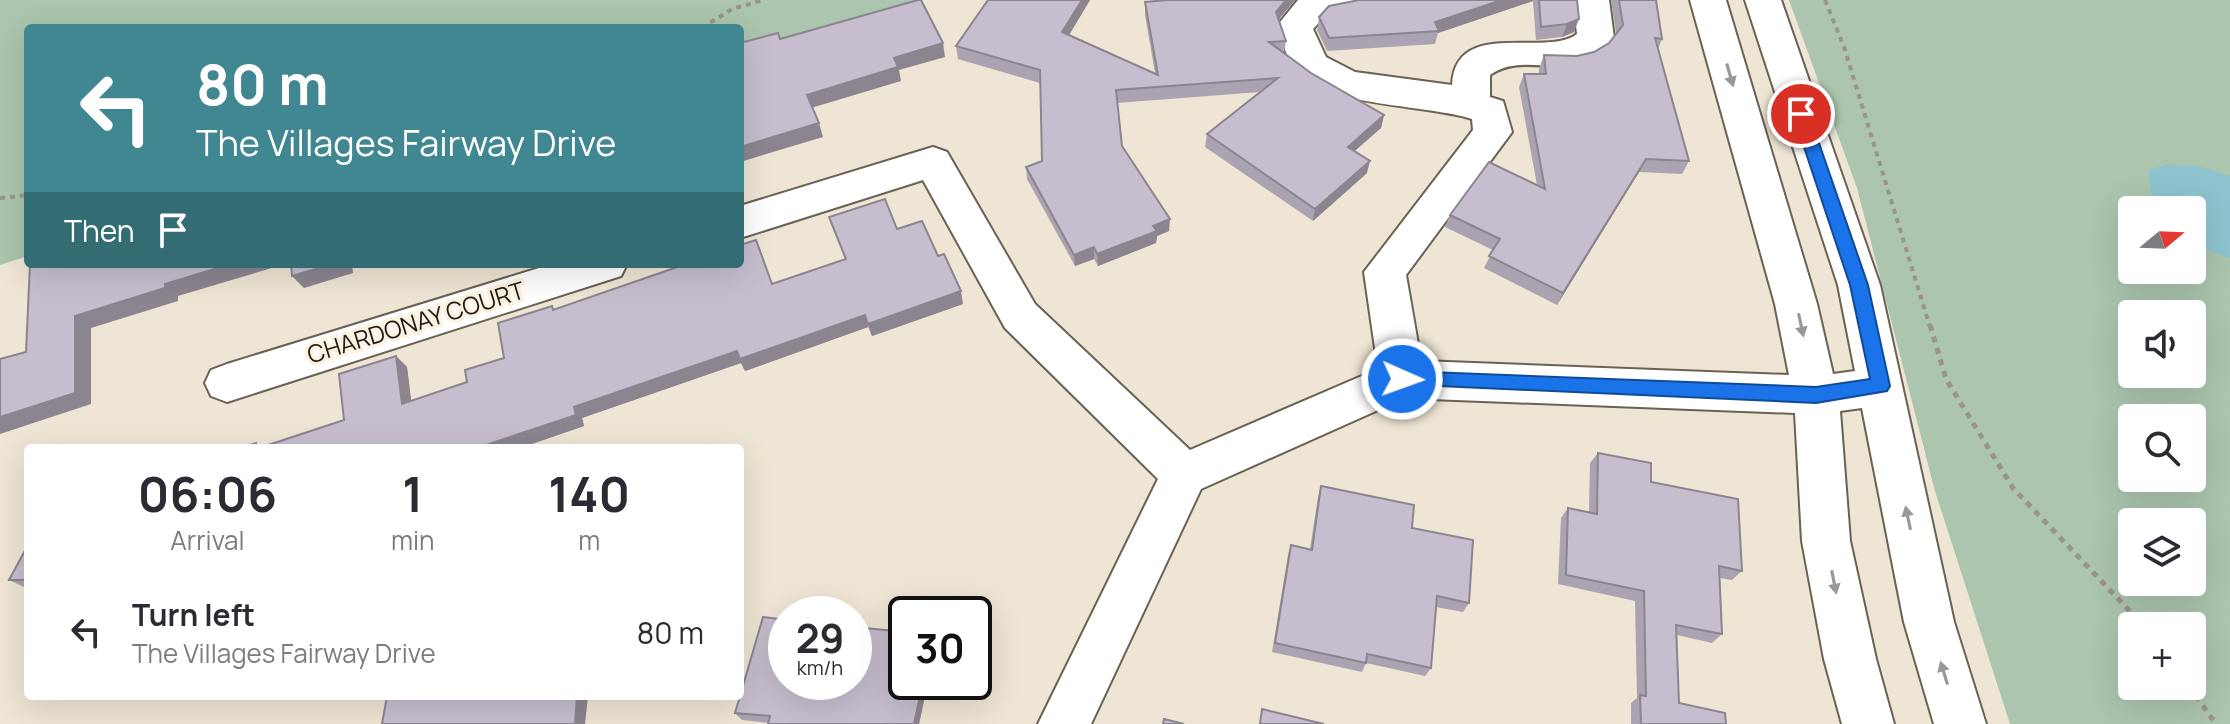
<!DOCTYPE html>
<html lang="en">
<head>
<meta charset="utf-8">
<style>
  body { margin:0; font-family:Manrope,sans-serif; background:#f7f7f7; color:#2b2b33; height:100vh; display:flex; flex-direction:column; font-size:30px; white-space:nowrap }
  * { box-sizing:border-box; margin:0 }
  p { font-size:26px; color:#7c7c81 }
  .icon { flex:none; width:44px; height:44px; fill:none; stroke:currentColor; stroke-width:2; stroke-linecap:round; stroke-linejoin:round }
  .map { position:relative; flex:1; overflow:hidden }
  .sheet { position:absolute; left:24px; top:444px; width:720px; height:256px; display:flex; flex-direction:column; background:#fff; border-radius:8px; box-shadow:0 8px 32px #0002 }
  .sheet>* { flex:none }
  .guide { position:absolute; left:24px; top:24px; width:720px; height:244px; border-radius:8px; box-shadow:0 8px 32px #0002; background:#418792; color:#fff; overflow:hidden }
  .needle { width:52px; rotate:71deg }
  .fabs { position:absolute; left:2118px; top:196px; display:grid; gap:16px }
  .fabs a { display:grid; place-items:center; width:88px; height:88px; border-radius:8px; background:#fff; box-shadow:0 8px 32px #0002; font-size:40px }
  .speed { position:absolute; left:768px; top:596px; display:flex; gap:16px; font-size:40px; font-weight:700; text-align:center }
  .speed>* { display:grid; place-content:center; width:104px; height:104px; border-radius:50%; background:#fff; box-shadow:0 8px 32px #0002; line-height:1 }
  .speed small { font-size:20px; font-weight:400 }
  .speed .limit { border:4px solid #111; border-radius:12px; background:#fff; color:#111 }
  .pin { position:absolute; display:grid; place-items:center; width:68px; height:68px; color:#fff; margin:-34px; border:4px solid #fff; border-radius:50%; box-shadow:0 2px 8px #0007 }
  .me { position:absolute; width:88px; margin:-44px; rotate:92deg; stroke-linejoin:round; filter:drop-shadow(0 0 6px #0008) }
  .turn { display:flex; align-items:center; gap:28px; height:168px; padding:0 40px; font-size:36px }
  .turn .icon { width:104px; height:104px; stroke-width:2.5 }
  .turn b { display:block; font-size:56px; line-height:68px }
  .then { display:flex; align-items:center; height:76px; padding:0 40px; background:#0003; gap:16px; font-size:30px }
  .eta { display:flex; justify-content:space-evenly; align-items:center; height:136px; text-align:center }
  .eta b { font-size:48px; font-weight:700; line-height:56px }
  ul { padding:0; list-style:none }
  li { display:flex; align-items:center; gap:24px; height:104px; padding:0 40px }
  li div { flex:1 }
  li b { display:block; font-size:30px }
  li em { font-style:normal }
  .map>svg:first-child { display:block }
</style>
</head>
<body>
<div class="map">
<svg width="2230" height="724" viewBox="0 0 2230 724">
  <rect width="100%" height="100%" fill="#eee5d4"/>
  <path fill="#abc5ae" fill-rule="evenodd" d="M0,0h920l-180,51v-23h-712v228l-28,9z
    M1789,0h441v724h-220l-75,-233 -78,-303zM2132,210h60v60h-60zM2132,314h60v60h-60zM2132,418h60v60h-60zM2132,522h60v60h-60zM2132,626h60v60h-60z"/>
  <path fill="#8ec4cf" d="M2167,164l34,3 29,9v82l-38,-14v-34h-36l-3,-4 -5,-35z"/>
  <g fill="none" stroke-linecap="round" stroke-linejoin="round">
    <defs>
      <path id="minor" d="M1298,0h74l-5,8 -42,8 -12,13 13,28 29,15 97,13c3,-68 94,-27 125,-51l-4,-34h36l5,38c-32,54 -85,9 -124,37v22l13,4 9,31 -106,143 15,86 368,14 -14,-71 -85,-304h36l91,304 16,70 22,-3 -17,-86 -93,-285h36l99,285 74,337 32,102h-52l-30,-102 -42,-214 -22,3 10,130 26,118 18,65h-52l-18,-65 -22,-118 -7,-128 -390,-15 -204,91 -110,235h-53l120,-245 -153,-151 -82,-148 -183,58v-32l193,-59 14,5 88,152 155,146 188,-81 -14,-97 109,-142 -1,-11c-42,-14 -148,-13 -175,-46 -9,-12 -15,-32 -21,-46z
        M552,264h75l-6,12 -394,126 -16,-6 -6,-13 6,-13 16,-6z"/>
    </defs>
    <use href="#minor" stroke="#6a6253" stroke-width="4"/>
    <path stroke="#9b9488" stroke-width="4" stroke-dasharray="5 5" stroke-linecap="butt" d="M1825,0l19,47 86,280
      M702,28l30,-19 31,-9
      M0,198l28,-3"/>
    <path stroke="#9b9488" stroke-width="5" stroke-dasharray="6 6" stroke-linecap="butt" d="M1930,325l16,54 67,109 131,138
      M2189,686l27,38"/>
    <use href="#minor" fill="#fff" fill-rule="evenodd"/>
  </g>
  <path fill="#aaa3b1" d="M1090,0l-21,35 86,38 -10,-58v-13l150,-2 -17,20 8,21 -2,12 27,20 73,42 -3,13 -26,23 12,22 -54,48 -108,-74 2,-13 53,-42 -143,11 5,43 47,85 -12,5 -1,7 -58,23 -4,-7 -19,7 -48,-87 -1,-12 16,-6 -2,-78 -82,-24 -2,-13z
    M1359,0h218l-3,32 -12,5 -26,3 -3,-39 -95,32 -3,11 -108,7 -10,-21 2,-13z
    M1611,0h45l6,39 -4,10 31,112 -7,13 -43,-2 -82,133 -73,-37 9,-18 -48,-23 5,-12 87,-30 -18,-98 5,-13h15v-6l5,-13 33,1 17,-4 15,-9 7,-10z
    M829,217l68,12 41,27 25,48 -91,32 -4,-9 -123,44 -4,-8 -159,55 2,8 -64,22h-280l22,-1 82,-27 52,-64 11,11 4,34 56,-19 37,-24 48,-52 2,3 218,-25 73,-25z
    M1598,453l53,29 91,89 -10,9 -12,-2 2,56 -10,9 -35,-8 2,68 47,21h-95v-21l6,-5 -2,-97 -77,-17 3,-66 7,-10 21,4 1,-49z
    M1321,486l91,42 57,75 -6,9 -27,-5 -5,61 -6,8 -59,-13 -4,9 -90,-20 16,-97 3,-10 19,4 8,-52z
    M28,545v44l-19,-9z
    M906,682h22l-9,42 -151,-1 -26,-3 -7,-7z"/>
  <path fill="#8b8590" d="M1082,0h8l-27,45 -1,-13z
    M1286,0h9l-21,25 2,-13z
    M1502,0h31v1l-95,32 -3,-11z
    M1579,19l-5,13 -12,5 5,-13z
    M943,43l2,14 -46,13 2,11 -90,27 -4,-13 87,-37z
    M1384,115l-3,13 -36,31 3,-12z
    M819,123l4,14 -83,25v-15z
    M1646,159l-7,13 -82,133 6,-12z
    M1370,161l-3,12 -54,48 2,-12z
    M1170,219l-1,12 -12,5 -1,7 -58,23 -1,-12 56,-28z
    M1094,247v12l-19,7 -1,-11z
    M231,264h54l-107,32v5l-87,27v76l-91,30v-17l75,-101 90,-32z
    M332,264h20l1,9 -49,15 -12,-12z
    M961,291l2,13 -91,32 -4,-12z
    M865,315l3,12 -123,44 -4,-8 -159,55 2,8 -64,22h-43l97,-41 163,-56z
    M396,356l11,11 6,48 -11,-11z
    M923,682h5l-9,42h-5z
    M577,696h11l-3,28h-10z"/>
  <path fill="#c6bece" stroke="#8b8590" stroke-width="2" d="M918,0h3l22,43 -49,15 4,9 -91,28 12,28 -79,24v-104l38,-10 2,6z
    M988,0h94l-20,32 96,43 -13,-73 22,-2h119l-10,12 10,29 -17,1 42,31 73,42 -36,32 22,14 -55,48 -108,-75 71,-56 -162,12 6,56 48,73 -17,7 4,5 -60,23 -3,-7 -20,8 -48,-88 16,-6 -2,-91 -84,-24z
    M1359,0h143l-67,22 4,9 -110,7 -10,-21 10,-11z
    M1539,0h38l2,19 -12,5 -26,3z
    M1619,0h37l6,39 -7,-1 34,123 -43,-2 -83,134 -74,-37 11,-17 -50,-24 39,-53 56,27 -21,-115h22l-2,-19 33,1 17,-4 15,-9 14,-18z
    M885,199l12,30 25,-8 16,35 6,-2 17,37 -93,33 -3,-9 -125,44 -3,-8 -163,56 2,8 -99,33h-218l85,-28 -5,-46 57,-18 6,48 65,-22 -2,-12 39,-12 -6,-35 54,-17 1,4 133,-46h54v-19l16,-5 16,44 74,-25 -17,-42z
    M30,264h201l-66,20v4l-90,28v77l-75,24v-58l26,-7z
    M291,264h41l-40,12z
    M256,443v5h-16z
    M1598,453l53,10v19l87,17 4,72 -23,-5 3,68 -46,-9 3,78 46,10 1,11h-85l-1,-29 6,1 -2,-105 -78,-16 2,-67 29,6z
    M1321,486l93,19 -2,23 61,12 -4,63 -32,-7 -6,72 -64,-14 -1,9 -91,-20 16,-98 21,5z
    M28,545v35h-19z
    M763,617l23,3v62h68v-55l52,5v50h17l-9,42h-146l2,-8 -35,-3z
    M387,696h190l-2,28h-193z
    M1262,709l62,15h-64z
    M1164,719l20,5h-21z"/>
  <defs><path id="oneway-solid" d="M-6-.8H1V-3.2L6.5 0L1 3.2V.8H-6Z" transform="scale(2)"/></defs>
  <g fill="#9a9896">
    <use href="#oneway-solid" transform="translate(1730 75) rotate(74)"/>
    <use href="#oneway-solid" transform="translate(1801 325) rotate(78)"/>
    <use href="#oneway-solid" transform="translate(1908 518) rotate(-102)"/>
    <use href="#oneway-solid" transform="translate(1834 582) rotate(79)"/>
    <use href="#oneway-solid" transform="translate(1944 673) rotate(-107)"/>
  </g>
  <path fill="#1a73e8" stroke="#114b97" stroke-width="2" d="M1801,108l8,6 59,171 22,101 -3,5 -71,12 -420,-19v-11l6,-2 414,16 54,-8 -20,-94 -57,-171z"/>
  <g text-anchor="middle" stroke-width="7" stroke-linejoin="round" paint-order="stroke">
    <g font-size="24" fill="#1e1b15" stroke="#fcf2e1">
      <text transform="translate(416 323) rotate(-17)" y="8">CHARDONAY COURT</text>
    </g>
  </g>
</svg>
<div class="fabs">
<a><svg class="needle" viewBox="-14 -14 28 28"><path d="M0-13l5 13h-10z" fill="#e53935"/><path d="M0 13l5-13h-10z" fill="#7c7c81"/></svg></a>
<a><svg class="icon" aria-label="sound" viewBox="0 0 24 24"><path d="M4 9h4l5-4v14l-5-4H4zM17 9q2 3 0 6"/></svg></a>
<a><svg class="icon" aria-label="search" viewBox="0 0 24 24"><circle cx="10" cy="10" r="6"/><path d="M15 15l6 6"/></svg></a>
<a><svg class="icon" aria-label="layers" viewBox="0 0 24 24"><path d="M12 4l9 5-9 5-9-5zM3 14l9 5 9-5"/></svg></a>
<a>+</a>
</div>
<div class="speed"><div>29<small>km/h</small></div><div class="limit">30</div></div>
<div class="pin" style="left:1801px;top:114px;background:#d93025"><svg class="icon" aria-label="arrive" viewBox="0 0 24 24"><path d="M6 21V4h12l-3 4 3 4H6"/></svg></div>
<svg class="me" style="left:1402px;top:379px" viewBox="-20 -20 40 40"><circle r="17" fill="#1a73e8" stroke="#fff" stroke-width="3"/><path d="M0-11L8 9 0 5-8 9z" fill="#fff"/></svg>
<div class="guide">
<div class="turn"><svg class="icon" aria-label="left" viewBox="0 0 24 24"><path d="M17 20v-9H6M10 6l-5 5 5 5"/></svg><div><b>80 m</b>The Villages Fairway Drive</div></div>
<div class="then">Then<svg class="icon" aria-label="arrive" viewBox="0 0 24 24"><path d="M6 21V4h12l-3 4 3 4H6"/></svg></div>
</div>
<section class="sheet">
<div class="eta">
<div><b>06:06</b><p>Arrival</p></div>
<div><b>1</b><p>min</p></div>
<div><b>140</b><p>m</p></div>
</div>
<ul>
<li><svg class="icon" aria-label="left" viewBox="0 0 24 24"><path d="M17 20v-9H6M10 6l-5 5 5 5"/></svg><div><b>Turn left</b><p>The Villages Fairway Drive</p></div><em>80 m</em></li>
</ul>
</section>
</div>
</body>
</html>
